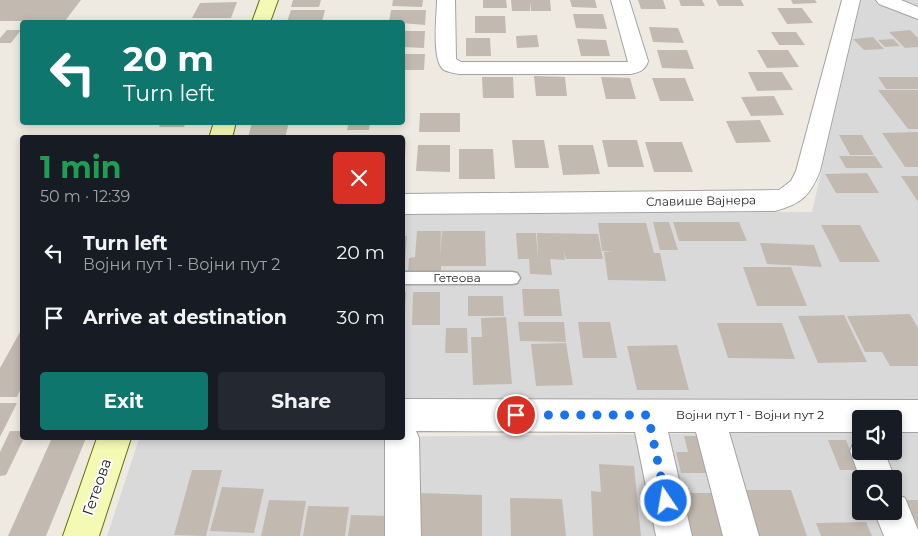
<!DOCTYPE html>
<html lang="en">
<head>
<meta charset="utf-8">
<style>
  body { margin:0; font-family:Montserrat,sans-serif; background:#242831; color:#f1f3f6; height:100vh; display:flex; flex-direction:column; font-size:19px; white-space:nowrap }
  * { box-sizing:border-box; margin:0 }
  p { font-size:16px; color:#9ea1a6 }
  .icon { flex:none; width:28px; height:28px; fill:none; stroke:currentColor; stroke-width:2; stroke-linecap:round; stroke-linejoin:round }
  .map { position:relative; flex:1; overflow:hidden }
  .sheet { position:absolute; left:20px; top:135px; width:385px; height:305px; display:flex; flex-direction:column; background:#171b24; border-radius:5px; box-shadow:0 2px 8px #0003 }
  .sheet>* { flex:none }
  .top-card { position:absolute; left:20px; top:20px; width:385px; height:105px; border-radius:5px; box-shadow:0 2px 8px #0003; background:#0f766e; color:#fff; overflow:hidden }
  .tools { position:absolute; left:852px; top:410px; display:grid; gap:10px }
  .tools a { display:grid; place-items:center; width:50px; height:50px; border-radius:5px; background:#171b24; box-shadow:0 2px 8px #0003; font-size:25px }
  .pin { position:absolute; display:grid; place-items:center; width:42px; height:42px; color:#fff; margin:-21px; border:2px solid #fff; border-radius:50%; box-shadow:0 1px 5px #0007 }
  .me { position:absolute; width:55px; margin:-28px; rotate:348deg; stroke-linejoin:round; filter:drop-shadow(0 0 4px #0008) }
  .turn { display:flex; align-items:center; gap:18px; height:105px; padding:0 20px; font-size:22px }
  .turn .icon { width:65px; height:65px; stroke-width:2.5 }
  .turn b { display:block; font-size:35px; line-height:42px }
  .round { display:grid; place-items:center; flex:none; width:52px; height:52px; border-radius:5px; background:#242831 }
  .overview { display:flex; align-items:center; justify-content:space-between; height:85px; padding:0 20px }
  h1 { font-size:30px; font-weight:700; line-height:38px; color:#1e9e55 }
  .action { display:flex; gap:10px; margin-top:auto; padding:10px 20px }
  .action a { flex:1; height:58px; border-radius:5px; background:#0f766e; color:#fff; font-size:20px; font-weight:700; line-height:58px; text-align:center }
  .action a+a { background:#242831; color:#f1f3f6 }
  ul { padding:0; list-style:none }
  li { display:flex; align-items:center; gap:15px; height:65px; padding:0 20px }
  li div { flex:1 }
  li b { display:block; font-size:19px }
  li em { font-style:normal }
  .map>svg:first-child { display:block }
</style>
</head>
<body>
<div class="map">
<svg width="918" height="536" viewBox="0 0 918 536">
  <rect width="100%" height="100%" fill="#eeeae2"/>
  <path fill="#dad9d9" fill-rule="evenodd" d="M861,0h57v409l-515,1 -1,-195 410,-3z
    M894,431h24v105h-811l32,-97 722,-7v19h33zM861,479h33v32h-33z"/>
  <path fill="#c2bab1" d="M0,0h81l-16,21h-65z
    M293,0h28l-2,7h-28z
    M393,0h30l-1,7 -30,-1z
    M483,0h23l1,8h-24z
    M511,0h39l1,11h-20l-1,-9v9h-18z
    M570,0h25l2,8 -25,-1z
    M638,0h25l3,9h-25z
    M679,0h23l3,6h-24z
    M716,0h25l3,6h-25z
    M791,0h24l2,3 -24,1z
    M237,2l-6,16h-39l8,-15z
    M777,8h25l11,15 -26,1z
    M291,10h34l-3,12h-35z
    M391,10h35l-1,15 -36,-3z
    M573,14h30l4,15 -31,-1z
    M475,16h30l1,17h-31z
    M649,27l29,1 6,15 -31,-1z
    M7,30h14l-10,13h-11v-5z
    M910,30l8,8v9l-13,1 -16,-16z
    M402,31h23l-1,17 -22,-1z
    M771,32h25l9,13h-26z
    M537,35l2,12 -22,1 -1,-12z
    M873,37l11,12 -20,1 -11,-11z
    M466,38h24l1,18h-25z
    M577,39l29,1 4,16h-29z
    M893,39l7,7 -15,1 -7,-7z
    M657,50h30l7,19 -32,-1z
    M757,50h31l11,17 -32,1z
    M402,54h23l-1,16h-22z
    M748,72h34l11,18 -36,1z
    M534,76l31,1 2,19h-31z
    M482,77h31l1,21h-31z
    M601,77l29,1 6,21h-30z
    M878,77h40v12h-32z
    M652,78h33l9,23h-34z
    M878,90h40v39h-10z
    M774,96l10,19 -33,1 -10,-19z
    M420,113h40v19h-41z
    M760,120l11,22 -35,1 -10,-22z
    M161,122h25l-2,5h-25z
    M252,122h37l-4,16h-37z
    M349,122h21l-1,8h-22z
    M918,132v35h-13l-23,-34z
    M155,135h30l-1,3h-30z
    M839,135h23l12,20h-24z
    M512,140h32l5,28h-34z
    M602,140h35l7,27h-36z
    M402,141h4l-2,31h-2z
    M645,142h37l11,30h-39z
    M418,145h32v27l-34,-1z
    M558,145h35l7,29 -37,1z
    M459,149h34l2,30h-36z
    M839,156h36l8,12h-37z
    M867,173l12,20h-43l-11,-19z
    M901,176h17v26z
    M653,222h16l9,28h-18z
    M673,222h66l8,19h-68z
    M598,223h20l7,29 -7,-29h28l8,30h6l6,28 -58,-1 -4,-28h9l-11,-1z
    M821,225h39l20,37h-40z
    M417,231h24l-1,26 2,-26h43l1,35h-45v7h-33l1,-15 6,-1z
    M516,233h20l2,26 -1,-26 61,1 5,25h-37l-2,-7 1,8 -15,-1 2,16 -22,-1 -1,-15h-11z
    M402,236h5l-2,25h-3z
    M760,243l54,2 8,22 -55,-3z
    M743,267h48l16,39h-50z
    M522,289h37l3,27h-38z
    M402,292h4l-2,33h-2z
    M413,292h27v33h-28z
    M468,296h35l1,20h-36z
    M910,314l8,14v38h-28l-8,-14h-17l-18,-36z
    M844,315l23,47 -49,1 -20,-47z
    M506,317l6,67 -39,1 -2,-48h11l-1,-19z
    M518,322h46l2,20 -46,-1z
    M578,322h32l7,36h-34z
    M717,323h65l13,36 -67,-1z
    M446,328h21l1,25h-23z
    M20,332h2v54l-5,11h-17v-29z
    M566,343l7,42 -37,1 -5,-42z
    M677,345l12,45h-52l-10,-44z
    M0,403h17l-17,34z
    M10,431h12l2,7 -18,37 -6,1v-24z
    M684,436h22l10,37h-35l-5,-21h12z
    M52,438h34l-40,98h-38z
    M828,440h18l12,30h-18z
    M599,464l35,2 7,70h-48l-2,-45 10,1z
    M192,470h30l-16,66 -32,-1z
    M222,487l42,2 -10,44 -44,-2z
    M742,490h49l16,46h-52z
    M419,493l63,2v41h-66z
    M678,493h45l11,43h-47z
    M510,498l52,1 4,37h-55z
    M269,500l37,1 -6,35h-39z
    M902,500h16v36z
    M308,506l41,1 -4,29h-42z
    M351,515l41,1 -2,20h-42z
    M866,522l6,14h-51l-5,-13z"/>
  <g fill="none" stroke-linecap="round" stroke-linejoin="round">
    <defs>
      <path id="service" d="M402,272h110l5,1 3,5 -3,5 -5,1h-110z"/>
      <path id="minor" d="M437,0h18l1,59 5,3h167l-17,-62h18l19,61c-2,9 -9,11 -17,13h-172c-5,-1 -11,-2 -15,-4 -13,-9 -7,-55 -7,-70z
        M842,0h18l-40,171c-10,25 -19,33 -45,40l-373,3v-20l377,-4 12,-9 5,-10z
        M876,0h25l17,7v12l-39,-15z
        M402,399l516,1v32h-24v-13h-33v13h-132l30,104h-36l-27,-104h-28l24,104h-36l-21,-104 -219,-1 3,7 2,98h-36v-98h17z
        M861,436v15h23l11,28 -1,4v-4h-33v2l-11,-30 5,-12z
        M894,494l11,4 13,32v6h-34l-10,-25h20z"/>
      <path id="secondary" d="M260,0h18l-8,22h-18z
        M214,122h22l-4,16h-23z
        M97,438h34l-32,98h-36z"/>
    </defs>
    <use href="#service" stroke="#a3a3a3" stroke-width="3"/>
    <use href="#minor" stroke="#a3a3a3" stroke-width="2"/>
    <use href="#secondary" stroke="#637205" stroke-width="2"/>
    <use href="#service" fill="#fff" fill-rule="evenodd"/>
    <use href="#minor" fill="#fff" fill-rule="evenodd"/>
    <use href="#secondary" fill="#f4f9b4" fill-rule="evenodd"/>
  </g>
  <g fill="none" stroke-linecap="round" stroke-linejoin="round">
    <path stroke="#1a73e8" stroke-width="9" stroke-dasharray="0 16.2" d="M516,415h132l18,86"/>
  </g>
  <g text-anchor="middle" stroke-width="4" stroke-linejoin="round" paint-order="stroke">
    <g font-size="12" fill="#1c1c1c" stroke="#fff">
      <text transform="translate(701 201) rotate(-1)" y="4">Славише Вајнера</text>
      <text x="457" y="282">Гетеова</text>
      <text x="750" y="419">Војни пут 1 - Војни пут 2</text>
    </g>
    <g font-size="15" fill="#1c1c1c" stroke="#fff">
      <text transform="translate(97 487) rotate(-71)" y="5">Гетеова</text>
    </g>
  </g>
</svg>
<div class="tools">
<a><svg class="icon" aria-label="sound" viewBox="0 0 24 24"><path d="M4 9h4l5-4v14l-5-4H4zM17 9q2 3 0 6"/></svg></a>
<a><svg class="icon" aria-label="search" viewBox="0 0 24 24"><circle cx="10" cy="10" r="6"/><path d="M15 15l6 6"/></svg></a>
</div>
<div class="pin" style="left:516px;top:415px;background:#d93025"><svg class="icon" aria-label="arrive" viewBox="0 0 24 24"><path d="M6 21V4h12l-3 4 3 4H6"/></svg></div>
<svg class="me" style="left:666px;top:501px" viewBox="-20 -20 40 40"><circle r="17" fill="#1a73e8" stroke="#fff" stroke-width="3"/><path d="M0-11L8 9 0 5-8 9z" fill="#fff"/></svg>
<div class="top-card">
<div class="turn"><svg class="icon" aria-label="left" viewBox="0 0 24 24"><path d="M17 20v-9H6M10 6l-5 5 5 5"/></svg><div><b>20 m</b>Turn left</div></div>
</div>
<section class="sheet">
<div class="overview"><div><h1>1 min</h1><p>50 m · 12:39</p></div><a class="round" style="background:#d93025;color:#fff"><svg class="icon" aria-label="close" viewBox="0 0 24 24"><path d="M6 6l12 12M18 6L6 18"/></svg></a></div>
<ul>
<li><svg class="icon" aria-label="left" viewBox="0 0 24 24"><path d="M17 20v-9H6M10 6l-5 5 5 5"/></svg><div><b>Turn left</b><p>Војни пут 1 - Војни пут 2</p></div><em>20 m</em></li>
<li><svg class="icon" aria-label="arrive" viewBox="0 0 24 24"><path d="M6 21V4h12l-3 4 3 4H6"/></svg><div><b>Arrive at destination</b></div><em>30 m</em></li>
</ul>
<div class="action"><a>Exit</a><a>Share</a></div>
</section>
</div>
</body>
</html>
